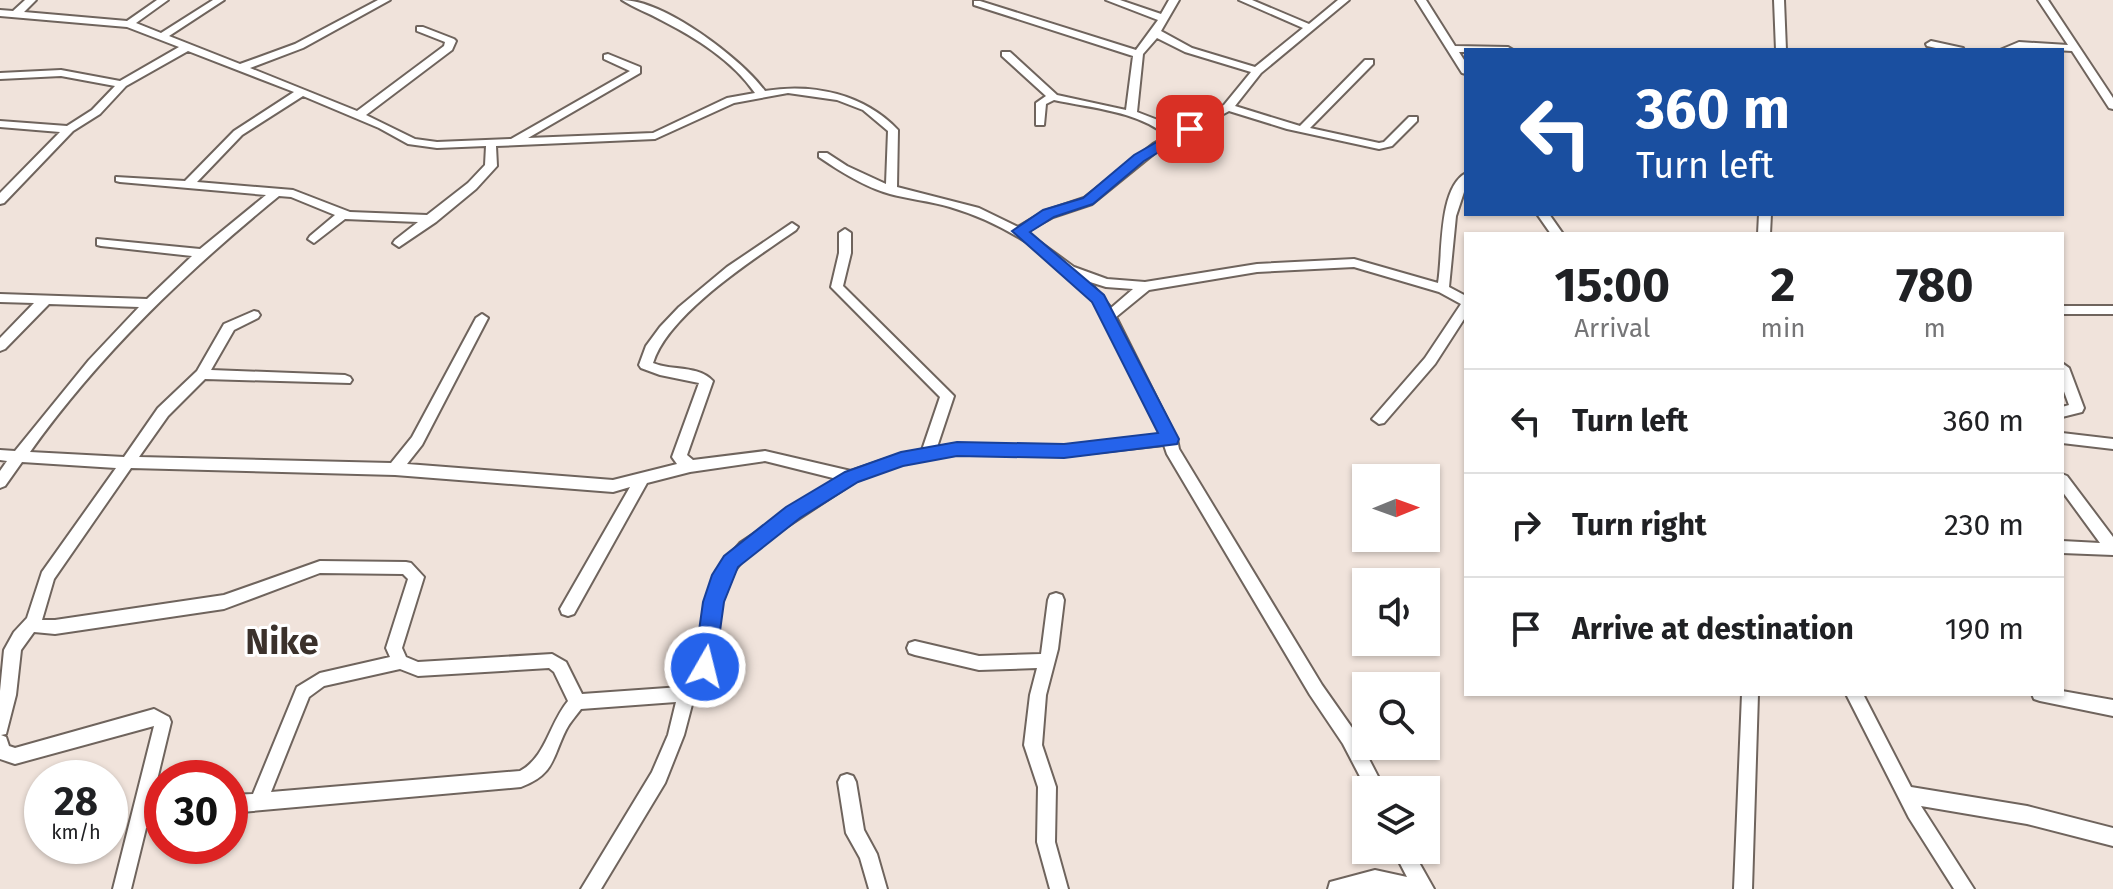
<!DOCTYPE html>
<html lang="en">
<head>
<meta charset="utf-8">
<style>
  body { margin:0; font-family:"Fira Sans",sans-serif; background:#f6f6f6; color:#202124; height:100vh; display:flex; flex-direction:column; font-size:30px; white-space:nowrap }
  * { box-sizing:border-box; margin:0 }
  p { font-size:26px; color:#757577 }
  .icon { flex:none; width:44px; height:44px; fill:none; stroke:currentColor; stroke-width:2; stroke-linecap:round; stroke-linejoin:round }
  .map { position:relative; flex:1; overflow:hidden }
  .drawer { position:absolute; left:1464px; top:232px; width:600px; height:464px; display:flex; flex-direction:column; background:#fff; border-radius:0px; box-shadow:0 2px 6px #0004 }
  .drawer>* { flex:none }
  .top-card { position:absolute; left:1464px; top:48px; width:600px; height:168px; border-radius:0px; box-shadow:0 2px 6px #0004; background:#1a4fa0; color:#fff; overflow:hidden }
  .needle { width:52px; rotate:89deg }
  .buttons { position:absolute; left:1352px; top:464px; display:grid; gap:16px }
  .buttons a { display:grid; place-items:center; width:88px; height:88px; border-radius:0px; background:#fff; box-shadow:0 2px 6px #0004; font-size:40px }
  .speed { position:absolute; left:24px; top:760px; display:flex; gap:16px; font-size:40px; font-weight:700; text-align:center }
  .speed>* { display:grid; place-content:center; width:104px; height:104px; border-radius:50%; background:#fff; box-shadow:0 2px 6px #0004; line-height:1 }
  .speed small { font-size:20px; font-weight:400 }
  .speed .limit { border:12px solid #d22; background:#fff; color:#111 }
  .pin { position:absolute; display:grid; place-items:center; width:68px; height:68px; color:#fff; margin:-34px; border-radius:16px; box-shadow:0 4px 12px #0006 }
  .me { position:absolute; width:88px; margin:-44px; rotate:8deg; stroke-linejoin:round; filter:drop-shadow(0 0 6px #0008) }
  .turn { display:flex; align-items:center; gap:28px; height:168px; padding:0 40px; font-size:36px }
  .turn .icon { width:104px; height:104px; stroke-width:2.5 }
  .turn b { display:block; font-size:56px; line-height:68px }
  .eta { display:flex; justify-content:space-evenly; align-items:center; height:136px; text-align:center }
  .eta b { font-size:48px; font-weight:700; line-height:56px }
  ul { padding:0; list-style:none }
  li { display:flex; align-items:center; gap:24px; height:104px; padding:0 40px; border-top:2px solid #e0e0e0 }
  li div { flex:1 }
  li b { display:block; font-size:30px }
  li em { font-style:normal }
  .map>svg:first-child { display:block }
</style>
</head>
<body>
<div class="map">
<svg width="2113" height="889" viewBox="0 0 2113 889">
  <rect width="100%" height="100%" fill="#f0e3db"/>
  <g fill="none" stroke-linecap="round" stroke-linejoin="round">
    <defs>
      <path id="minor" d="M25,0h11l-12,12 103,9 30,-21h11l-32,23 25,10 52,-33h11l-55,36 71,28 55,-20 83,-44h12l-87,48 -53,20 107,43 87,-65 1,-4 -28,-11v-4h6l31,12 2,2 -4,9 -86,65 49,24 22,3 74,-3 119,-68 -26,-12v-4l4,-1 32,13v6l-112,65 125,-5 74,-35 28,-5c-23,-33 -59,-55 -94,-73 -12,-7 -27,-12 -39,-20 42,0 119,58 143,91 48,-8 99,3 133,39l-1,57 82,21 39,19 27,-16 39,-13 69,-54 14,-8c-29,-25 -76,-28 -113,-36l-8,4 -2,21h-8v-22l10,-7 -44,-40v-4h8l47,43 69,15 7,-54 -159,-51v-4h6l156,49 22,-30 -52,-20h14l41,14 8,-14h10l-18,31 31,17 63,19 48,-39 -64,-28h13l57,24 29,-24h11l-88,73 -26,33 65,20 65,-66h8v4l-63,64 69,15 5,-1 25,-25h8v4l-25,25 -13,3 -92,-20 -58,-18 -68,37 -69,56 -39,13 -27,15 48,35 33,12 38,3 112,-18 97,-5 84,24c5,-29 0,-95 28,-110v13l-10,30 -7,71 17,9v20l-31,48 -51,59 -5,1 -7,-5 53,-61 36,-54 -22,-12 -85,-25 -97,5 -108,18 -33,27 61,122 2,10 143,236 33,47 30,58h-18l-24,-46 -33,-49 -143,-241 -3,-9 -100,11 -107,-2 -55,10 -46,17 -106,70 -21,27 -8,24 -8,65 -19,30 -10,38 -19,48 -64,106h-20l71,-117 16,-37 8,-33 -95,7c-5,7 -11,13 -15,21 -14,28 -11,44 -45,57l-291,26v-18l23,-1 44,-107 23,-14 70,-16 -4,-9 22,-69 -5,-5 -83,-1 -96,36 -169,25 -21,-2 -13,18 -5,45 -10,39 -5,1 5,2 3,9 6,2 139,-39 15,8 2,5 -21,87 12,-3v18l-16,4 -15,61h-18l41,-163 -139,38 -15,-5v-68l4,-41 10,-18 13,-14 15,-46 74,-104 -94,-6 -17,24 -5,2v-17l7,-10 -7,-1v-10l15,1 74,-91 50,-53 -90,-3 -44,45 -5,2v-13l34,-35 -34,-1v-8l147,5 45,-43 -91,-10 -4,-1v-6l103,10 66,-54 -146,-13 -4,-1v-4l69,4 49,-50 60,-39 -106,-41 -62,35 -26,28 -27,17 -69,72 -4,1v-11l60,-61 -60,-5v-6l67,5 25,-16 23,-24 -54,-10 -61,3v-6l61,-3 59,11 59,-34 -52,-20 -127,-11v-6l13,1zM1157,38l28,14 66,20 -27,33 -49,27 -12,-10 -26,-10 6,-58zM788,93l49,7 26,10 25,21 -2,53 -39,-18 -20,-13h-8v4c22,15 46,30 71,37 18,5 40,7 60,13 58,17 119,57 153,108l58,120 -97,11 -107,-2 -20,3 17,-51 -111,-110 8,-33v-20l-6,-4 -6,4v20l-8,34 109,110 -18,53 -21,4 -50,17 -86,-20 -72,9 -6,-5 26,-74c-15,-16 -41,-10 -60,-18 15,-49 101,-104 143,-133l2,-3 -6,-4 -65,44 -48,40 -19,20 -14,19 -7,19 2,3 19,7 39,8 -27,74 5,7 -64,16 -206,-16 15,-19 66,-127 -6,-4 -6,4 -64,119 -21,26 -252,-6 29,-41 37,-37 145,4 2,-3 -2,-3 -5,-2 -134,-5 23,-40 24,-12 2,-3 -2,-3 -4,-1 -30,13 -27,47 -39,37 -34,49 -94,-5c70,-98 156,-180 249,-256l12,1 44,18 -25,21 -2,3 6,4 31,-24 73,3 -23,18 -2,3 6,4 37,-25 40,-33 21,-23 -1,-20 159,-7 79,-36zM303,96l76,32 29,16 29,4 49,-2 -1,19 -17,18 -41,32 -77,-3 -57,-22 -96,-8 45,-47zM1090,282l16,5 27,2 -22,19zM765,461l72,18 -97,64 -23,27 -12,32 -8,63 -16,22 -99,7 -16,-32 -14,-8 -134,8 -12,-5 -4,-9 22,-71 -13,-14 -5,-1 -86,-1 -96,34 -169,25h-13l12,-41 77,-111 264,7 218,17 17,-5 -70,122 2,5 6,2 6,-2 73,-131 43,-11zM549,668l5,4 14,29c-19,23 -22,56 -48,70l-249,21 38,-95 15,-11 76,-17 18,7z
        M1416,0h10l29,46 53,1 5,3h-47v2h-7l7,11v11l-4,-1z
        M1774,0h10l2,50h-10z
        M2038,0h10l65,98v11l-4,-1 -37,-57 -52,-3 -20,2 19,-8 49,3z
        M1931,41l32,7 1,2h-19l-18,-4 -1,-2z
        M1537,214h12l14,20h-12z
        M1759,214h12l-1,20h-12z
        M2062,306h51v8h-51z
        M2062,363l7,5 15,40 -2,4 -20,5v-10l7,-2 -7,-19z
        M2062,433l51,6v10l-51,-6z
        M2062,474l5,2 46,61v18l-51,-2v-12l38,2 -38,-52z
        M1056,593l6,2 2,5 -6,49 -12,46 -4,50 14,42 -1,55 13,47h-18l-13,-47 1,-55 -14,-42 6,-50 7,-27 -58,2 -64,-15 -6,-2 -2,-5 2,-5 6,-2 64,15 62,-2 7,-54 2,-5z
        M2062,691l51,9v16l-73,-15 -6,-2 -2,-5h30z
        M1742,694h16l-6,195h-18z
        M1846,694h17l48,93 116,19 86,22v18l-86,-22 -106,-18 53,83h-20l-45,-71z
        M847,774l6,2 3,6 8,48 13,24 10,35h-18l-9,-31 -14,-25 -8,-51 3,-6z
        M1393,850h19l22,39h-106l2,-7 45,-12 32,7z"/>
    </defs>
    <use href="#minor" stroke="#6f645d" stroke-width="4"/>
    <use href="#minor" fill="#fff" fill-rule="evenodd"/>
  </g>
  <path fill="#2563eb" stroke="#184099" stroke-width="2" d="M1185,126l12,3 -53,32 -51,43 -39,13 -24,15 74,63 75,144 -2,5 -113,14 -107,-2 -54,10 -45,16 -58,36 -62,49 -14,35 -9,65 -3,7 -7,2 -8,-2 -3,-7 9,-65 9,-27 12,-19 62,-49 59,-35 56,-20 56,-10 107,2 94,-11 -66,-131 -80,-71 31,-21 40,-12 51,-43z"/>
  <g text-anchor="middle" stroke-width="6" stroke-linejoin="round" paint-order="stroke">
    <g font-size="36" font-weight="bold" fill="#3b312b" stroke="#fff">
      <text x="282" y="654">Nike</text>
    </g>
  </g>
</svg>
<div class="buttons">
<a><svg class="needle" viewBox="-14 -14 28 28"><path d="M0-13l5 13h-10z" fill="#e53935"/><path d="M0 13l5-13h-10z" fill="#757577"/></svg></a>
<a><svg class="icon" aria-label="sound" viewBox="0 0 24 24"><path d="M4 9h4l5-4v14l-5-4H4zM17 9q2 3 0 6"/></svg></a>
<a><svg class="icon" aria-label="search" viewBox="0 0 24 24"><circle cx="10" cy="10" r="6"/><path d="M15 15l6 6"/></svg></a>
<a><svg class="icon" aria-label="layers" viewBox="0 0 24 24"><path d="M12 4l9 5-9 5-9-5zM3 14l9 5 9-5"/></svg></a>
</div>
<div class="speed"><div>28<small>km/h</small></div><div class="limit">30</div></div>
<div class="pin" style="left:1190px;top:129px;background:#d93025"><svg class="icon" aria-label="arrive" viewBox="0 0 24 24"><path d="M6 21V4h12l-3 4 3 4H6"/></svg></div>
<svg class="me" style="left:705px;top:667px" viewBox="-20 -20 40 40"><circle r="17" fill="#2563eb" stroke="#fff" stroke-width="3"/><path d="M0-11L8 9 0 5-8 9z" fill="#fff"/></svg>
<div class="top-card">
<div class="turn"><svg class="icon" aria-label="left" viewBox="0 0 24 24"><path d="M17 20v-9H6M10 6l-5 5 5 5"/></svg><div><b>360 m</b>Turn left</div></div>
</div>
<section class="drawer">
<div class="eta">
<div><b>15:00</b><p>Arrival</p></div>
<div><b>2</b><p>min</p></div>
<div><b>780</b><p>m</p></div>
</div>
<ul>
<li><svg class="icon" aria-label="left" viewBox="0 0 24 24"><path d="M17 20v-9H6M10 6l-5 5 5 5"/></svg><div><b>Turn left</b></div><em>360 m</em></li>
<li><svg class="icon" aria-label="right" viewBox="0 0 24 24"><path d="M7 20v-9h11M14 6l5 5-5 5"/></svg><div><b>Turn right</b></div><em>230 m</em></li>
<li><svg class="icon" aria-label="arrive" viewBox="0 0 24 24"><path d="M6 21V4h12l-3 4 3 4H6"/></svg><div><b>Arrive at destination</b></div><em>190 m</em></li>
</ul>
</section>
</div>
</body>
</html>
